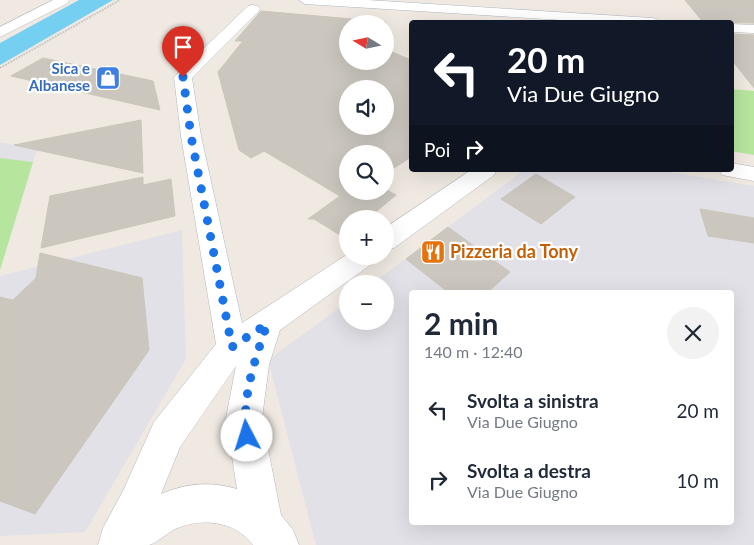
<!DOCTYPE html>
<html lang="it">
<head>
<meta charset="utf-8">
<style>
  body { margin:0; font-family:Lato,sans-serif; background:#f2f2f3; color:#1f2937; height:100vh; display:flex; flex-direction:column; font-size:19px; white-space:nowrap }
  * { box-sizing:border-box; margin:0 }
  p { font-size:16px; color:#747a83 }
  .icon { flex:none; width:28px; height:28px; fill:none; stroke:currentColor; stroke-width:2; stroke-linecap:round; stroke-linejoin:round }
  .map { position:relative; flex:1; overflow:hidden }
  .panel { position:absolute; left:409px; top:290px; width:325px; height:235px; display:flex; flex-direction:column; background:#fff; border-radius:5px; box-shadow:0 5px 20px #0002 }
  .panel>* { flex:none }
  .banner { position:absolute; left:409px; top:20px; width:325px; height:152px; border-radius:5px; box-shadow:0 5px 20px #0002; background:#111827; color:#fff; overflow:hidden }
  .needle { width:32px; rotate:280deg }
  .controls { position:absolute; left:339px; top:15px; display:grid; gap:10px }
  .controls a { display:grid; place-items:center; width:55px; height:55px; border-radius:50%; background:#fff; box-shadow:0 5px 20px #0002; font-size:25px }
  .pin { position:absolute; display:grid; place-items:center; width:42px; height:42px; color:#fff; margin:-51px -21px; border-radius:50% 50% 50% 0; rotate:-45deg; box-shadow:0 0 5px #0007 }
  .pin .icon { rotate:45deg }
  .me { position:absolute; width:55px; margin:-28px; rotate:355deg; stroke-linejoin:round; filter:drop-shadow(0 0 4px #0008) }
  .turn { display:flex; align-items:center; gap:18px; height:105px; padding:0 15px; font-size:22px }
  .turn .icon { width:65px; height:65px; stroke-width:2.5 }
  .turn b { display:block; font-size:35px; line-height:42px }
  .then { display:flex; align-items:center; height:48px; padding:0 15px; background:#0003; gap:10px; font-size:19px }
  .round { display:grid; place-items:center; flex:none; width:52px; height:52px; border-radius:26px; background:#f2f2f3 }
  .overview { display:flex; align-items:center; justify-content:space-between; height:85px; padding:0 15px }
  h1 { font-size:30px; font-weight:700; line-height:38px }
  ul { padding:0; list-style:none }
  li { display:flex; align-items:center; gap:15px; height:70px; padding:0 15px }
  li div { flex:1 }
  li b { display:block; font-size:19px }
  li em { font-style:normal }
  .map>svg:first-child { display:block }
</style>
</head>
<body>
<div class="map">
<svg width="754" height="545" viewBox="0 0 754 545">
  <rect width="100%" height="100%" fill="#efe9e1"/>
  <path fill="#e3e1e8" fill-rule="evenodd" d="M0,142l37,8 -37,120z
    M524,170h133l97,16v359h-438l-48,-185 79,-58 1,19h37v-37h-13zM411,292h320v230h-320z
    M182,230l4,129 -101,173 -85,4v-260z"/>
  <path fill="#b6e59e" d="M731,89l23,2v64l-23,-4z
    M0,158l33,4 -33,108z"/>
  <path fill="#75cff0" d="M79,0h34l-113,65v-22z"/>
  <path fill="#cbc7bf" stroke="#cbc5ba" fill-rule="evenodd" d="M685,0h69v23l-51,-1z
    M261,11l125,11 -1,3 -37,-1v37h37v-12l26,11v97l-26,17v-20h-37v37h37v-2l11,6 -29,24h-19v21l-34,-21h-6l32,-23 -76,-45 -13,7 -12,-8 -21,-78 25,-31h-8zM348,89h37v37h-37z
    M731,34l23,1v53l-23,-29z
    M43,58l110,23 7,29 -149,-34z
    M141,120l2,53 -129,-28z
    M536,174l39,23 -34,27 -40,-25z
    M143,177v8l28,-6 4,37 -134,32 9,-52z
    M700,209l54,9v25l-46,-7z
    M448,227l62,45 -22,20h-40l-42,-33z
    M40,253l102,25 7,72 -114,164 -35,-13v-204l13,3 23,-22z"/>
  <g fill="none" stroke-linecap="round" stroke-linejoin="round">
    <defs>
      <path id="minor" d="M253,5l5,1 2,3 -2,3 -66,66 9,58 41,187 106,-69v2h29l-4,7 -93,67 -11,35 -7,53 19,97 12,15 6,15h-46c-17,-24 -52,-28 -78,-16 -8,4 -18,14 -26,16 -16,0 -35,0 -51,0l5,-17 20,-37 31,-69 62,-78 -35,-208 -7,-59 74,-71zM236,366l-10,52 11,71c-27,-8 -50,-6 -76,5l19,-47z
        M731,163l23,4v14l-32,-6 -3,-5h12z
        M471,170h26l-3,5 -100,73 -9,2v-22z"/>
      <path id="tertiary" d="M53,0h16l-1,3 -68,34v-10z"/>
      <path id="secondary" d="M299,0h68l285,18 5,1 2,3h-65l-289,-18z
        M731,24l23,1v8l-23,-1z"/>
    </defs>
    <use href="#minor" stroke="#b4b7c1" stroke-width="1"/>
    <use href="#tertiary" stroke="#b4b7c1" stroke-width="1"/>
    <use href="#secondary" stroke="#b4b7c1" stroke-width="1"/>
    <path stroke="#c9c9c9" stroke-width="2" stroke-dasharray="2 1" stroke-linecap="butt" d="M0,68l120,-68"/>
    <use href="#minor" fill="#fff" fill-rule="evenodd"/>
    <use href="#tertiary" fill="#fff" fill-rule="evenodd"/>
    <use href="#secondary" fill="#fff" fill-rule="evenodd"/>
  </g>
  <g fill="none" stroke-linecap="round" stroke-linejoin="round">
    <path stroke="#1a73e8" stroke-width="9" stroke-dasharray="0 16.2" d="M183,77l8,59 41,211 35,-23c-12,36 -26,74 -20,112"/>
  </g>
  <defs>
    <symbol id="shop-square" viewBox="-11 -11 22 22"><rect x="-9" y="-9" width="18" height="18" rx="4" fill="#3f7fe0" stroke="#fff"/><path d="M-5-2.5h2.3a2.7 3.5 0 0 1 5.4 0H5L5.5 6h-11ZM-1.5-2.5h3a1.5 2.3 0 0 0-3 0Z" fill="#fff"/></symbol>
    <symbol id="restaurant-square" viewBox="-11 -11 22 22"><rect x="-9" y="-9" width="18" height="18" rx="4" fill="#e8710a" stroke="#fff"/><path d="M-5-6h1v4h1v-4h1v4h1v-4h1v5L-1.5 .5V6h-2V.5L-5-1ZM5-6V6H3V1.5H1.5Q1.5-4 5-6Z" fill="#fff"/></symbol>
  </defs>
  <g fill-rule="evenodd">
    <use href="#shop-square" x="94" y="64" width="28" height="28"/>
    <use href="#restaurant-square" x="419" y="238" width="28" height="28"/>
  </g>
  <g text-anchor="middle" stroke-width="4.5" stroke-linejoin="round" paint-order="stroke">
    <g font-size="15" font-weight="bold" fill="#366cbe" stroke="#fff" text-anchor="end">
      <text x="90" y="74">Sica e<tspan x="90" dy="17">Albanese</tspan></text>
    </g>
    <g font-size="18" font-weight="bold" fill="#c56008" stroke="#fff" text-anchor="start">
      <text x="450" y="258">Pizzeria da Tony</text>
    </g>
  </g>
</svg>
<div class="controls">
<a><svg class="needle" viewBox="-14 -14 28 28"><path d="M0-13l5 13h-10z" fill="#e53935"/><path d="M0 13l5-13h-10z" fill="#747a83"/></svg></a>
<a><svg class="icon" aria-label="sound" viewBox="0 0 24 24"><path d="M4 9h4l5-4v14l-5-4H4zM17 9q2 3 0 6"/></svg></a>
<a><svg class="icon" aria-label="search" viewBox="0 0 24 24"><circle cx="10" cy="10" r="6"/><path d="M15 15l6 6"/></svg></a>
<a>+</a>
<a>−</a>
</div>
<div class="pin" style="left:183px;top:77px;background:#d93025"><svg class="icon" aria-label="arrive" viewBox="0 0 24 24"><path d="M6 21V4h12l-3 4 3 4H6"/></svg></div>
<svg class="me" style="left:247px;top:436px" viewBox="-20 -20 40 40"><circle r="19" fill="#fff"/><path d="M0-13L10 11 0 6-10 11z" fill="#1a73e8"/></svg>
<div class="banner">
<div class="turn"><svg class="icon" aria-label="left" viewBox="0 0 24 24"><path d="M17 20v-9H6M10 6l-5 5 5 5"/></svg><div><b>20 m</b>Via Due Giugno</div></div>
<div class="then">Poi<svg class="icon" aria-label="right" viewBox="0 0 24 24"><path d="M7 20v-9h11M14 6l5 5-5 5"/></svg></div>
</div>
<section class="panel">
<div class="overview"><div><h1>2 min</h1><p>140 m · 12:40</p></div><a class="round"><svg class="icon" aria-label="close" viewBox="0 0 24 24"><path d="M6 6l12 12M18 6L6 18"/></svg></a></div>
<ul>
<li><svg class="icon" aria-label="left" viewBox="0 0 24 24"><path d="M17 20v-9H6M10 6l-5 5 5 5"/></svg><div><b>Svolta a sinistra</b><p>Via Due Giugno</p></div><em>20 m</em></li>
<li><svg class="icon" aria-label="right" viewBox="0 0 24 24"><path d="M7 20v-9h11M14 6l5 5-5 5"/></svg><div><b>Svolta a destra</b><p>Via Due Giugno</p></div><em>10 m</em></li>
</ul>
</section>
</div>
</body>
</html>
